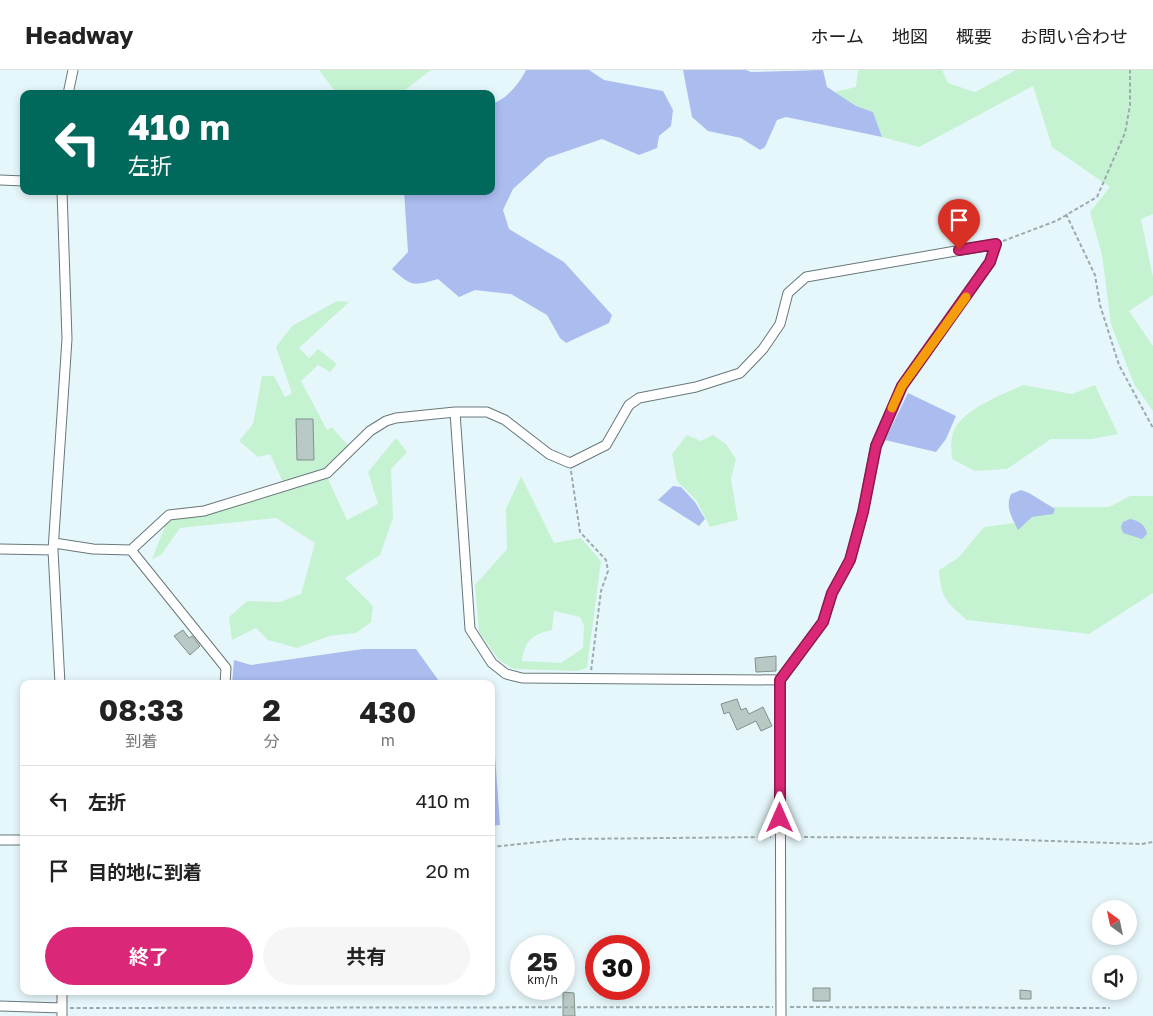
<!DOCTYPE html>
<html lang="ja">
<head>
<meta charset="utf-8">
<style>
  body { margin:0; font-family:"Golos Text","Noto Sans JP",sans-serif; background:#f6f6f6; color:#222; height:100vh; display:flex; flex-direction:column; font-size:19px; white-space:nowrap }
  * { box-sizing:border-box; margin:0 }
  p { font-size:16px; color:#767676 }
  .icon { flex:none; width:28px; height:28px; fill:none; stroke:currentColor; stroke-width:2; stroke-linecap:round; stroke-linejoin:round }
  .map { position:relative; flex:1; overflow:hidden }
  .sheet { position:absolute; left:20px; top:610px; width:475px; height:315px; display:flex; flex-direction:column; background:#fff; border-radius:10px; box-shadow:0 2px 8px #0003 }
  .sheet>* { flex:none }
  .hud { position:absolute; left:20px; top:20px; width:475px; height:105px; border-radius:10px; box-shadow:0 2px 8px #0003; background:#00695c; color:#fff; overflow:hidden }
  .needle { width:32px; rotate:327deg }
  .tools { position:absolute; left:1092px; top:830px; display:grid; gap:10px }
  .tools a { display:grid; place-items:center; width:45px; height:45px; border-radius:50%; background:#fff; box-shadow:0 2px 8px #0003; font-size:25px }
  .speed { position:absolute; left:510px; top:865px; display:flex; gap:10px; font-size:25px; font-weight:700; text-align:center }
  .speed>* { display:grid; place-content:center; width:65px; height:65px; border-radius:50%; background:#fff; box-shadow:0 2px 8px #0003; line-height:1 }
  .speed small { font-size:12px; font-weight:400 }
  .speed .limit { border:8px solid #d22; background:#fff; color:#111 }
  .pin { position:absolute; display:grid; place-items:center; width:42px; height:42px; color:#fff; margin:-51px -21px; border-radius:50% 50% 50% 0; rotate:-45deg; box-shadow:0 0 5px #0007 }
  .pin .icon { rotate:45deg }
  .me { position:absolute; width:55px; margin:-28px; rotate:0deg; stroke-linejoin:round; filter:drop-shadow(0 0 4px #0008) }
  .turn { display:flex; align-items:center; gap:18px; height:105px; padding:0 25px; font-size:22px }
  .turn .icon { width:65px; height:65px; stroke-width:2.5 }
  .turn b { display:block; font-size:35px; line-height:42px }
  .eta { display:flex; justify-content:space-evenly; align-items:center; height:85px; text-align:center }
  .eta b { font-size:30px; font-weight:700; line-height:35px }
  .cta { display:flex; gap:10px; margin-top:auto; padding:10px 25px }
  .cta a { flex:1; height:58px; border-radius:30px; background:#db2777; color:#fff; font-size:20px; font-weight:700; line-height:58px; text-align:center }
  .cta a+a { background:#f6f6f6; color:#222 }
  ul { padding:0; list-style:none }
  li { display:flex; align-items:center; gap:15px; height:70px; padding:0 25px; border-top:1px solid #e0e0e0 }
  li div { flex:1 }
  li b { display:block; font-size:19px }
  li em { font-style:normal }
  header { display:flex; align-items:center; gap:30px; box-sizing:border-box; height:70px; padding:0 25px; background:#fff; border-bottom:1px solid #e0e0e0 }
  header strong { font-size:24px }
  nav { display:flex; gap:28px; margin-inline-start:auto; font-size:18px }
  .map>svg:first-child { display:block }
</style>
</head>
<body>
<header>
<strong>Headway</strong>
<nav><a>ホーム</a><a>地図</a><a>概要</a><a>お問い合わせ</a></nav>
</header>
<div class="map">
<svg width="1153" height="946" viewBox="0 0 1153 946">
  <rect width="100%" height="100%" fill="#e6f7fb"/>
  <path fill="#c5f3d2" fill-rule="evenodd" d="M319,0h112l-31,24h-63z
    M858,0h84l6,13 27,9 41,-22h137v144l-12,5 12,58v18l-24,16 24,35v65l-19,-27 -23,-60 -9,-69 -12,-43 20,-25 -58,-40 -19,-61 -114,61 -37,-10 -9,-25 -17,-6 -22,-14 22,-5z
    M337,231l12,1 -50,46 10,10 9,-9 19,15 -7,8 -12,-7 -17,16 26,49 5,-3 16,19 -20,33 19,41 31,-16 -10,-32 28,-34 11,14 -16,17 2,49 -13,37 -35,23 28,28 -2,16 -15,11 -27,3 -32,12 -29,-8 -12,-12 -24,12 -3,-23 18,-16 33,1 21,-8 14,-51 -39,-25 -96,10 -19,27 -9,4 16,-40 119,-28 -17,-37 -12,3 -19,-16 14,-17 9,-48h12l11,21 7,-4 -16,-46 16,-21z
    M1023,315l49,9 23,-9 23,49 -26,5h-41l-44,30 -32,2 -23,-12c0,-7 -2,-16 0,-23 5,-25 50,-41 71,-51z
    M687,365l14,6 12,-6 13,9 10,15 -5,20 7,41 -28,7 -14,-27 -19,-19 -5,-27z
    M521,406l33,67 27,-5 20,23 -14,107 -11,3 -62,-2 -15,-9 -20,-28 -4,-47 32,-36 -1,-40zM554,541l26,6 4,9 -1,22 -22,15 -39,-2c2,-19 10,-27 30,-31z
    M1130,426h23v97l-64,41 -122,-14c-21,-18 -26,-22 -28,-50l19,-12 26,-31 37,-5 22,-15h66z"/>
  <path fill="#abbcef" d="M526,0h63l15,10 59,11 10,19 -2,16 -12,10 -2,12 -18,7 -37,-16 -55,19 -34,31 -10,21 6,19 55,33 48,53 -3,8 -43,20 -6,-5 -13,-23 -36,-21 -36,-4 -16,7 -21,-18c-25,7 -26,8 -46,-10l16,-17 -4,-61h87v-87c15,-4 28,-20 35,-34z
    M683,0h63l5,2 72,-2 4,17 29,19 17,6 9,25 -96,-20 -9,3 -12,27 -5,3 -19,-12 -33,-7 -16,-14z
    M908,323l48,23 -10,23 -10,13 -51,-12z
    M673,416l8,1 14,15 10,17 -6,7 -41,-26z
    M1021,420l8,3 26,16 -2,5 -21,3 -14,13c-6,-13 -13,-22 -7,-36z
    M1130,449c9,2 15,5 17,15l-5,5 -19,-6 -2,-6 2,-5z
    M363,579h53l25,35h-209l2,-24 17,5z
    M491,631l9,124 -9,1z"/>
  <path fill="#b8c8c5" stroke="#80908d" d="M296,349h17l1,41h-17z
    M183,560l6,8 3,-2 8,10 -10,9 -16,-19z
    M776,586v15l-20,1 -1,-14z
    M737,629l4,11 5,-2 3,6 14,-7 9,19 -11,5 -5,-10 -19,9 -8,-18 -5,2 -3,-10z
    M813,918h17v13h-17z
    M1020,920l11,1v8h-11z
    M563,922l11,1 1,23h-12z"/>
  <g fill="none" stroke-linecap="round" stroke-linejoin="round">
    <defs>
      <path id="street" d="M68,24l5,-24
        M0,110l24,1
        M455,342l15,217 22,34 14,11 16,4 258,2
        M54,473l39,6 38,1 95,118 -1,16
        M0,479l53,1
        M131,480l38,-35 35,-4 123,-38 43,-42 16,-10 10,-3 59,-6h32l18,8 44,34 21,9 36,-18 23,-40 10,-7 57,-11 44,-14 23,-24 17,-25 8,-31 18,-16 190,-33 -6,18 -88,124 -26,59 -13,67 -13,48 -18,33 -9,29 -43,58 1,336
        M60,614l-7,-134 14,-211 -5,-148
        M0,770h24
        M62,921v25
        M0,936l62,2"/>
    </defs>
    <use href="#street" stroke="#68777a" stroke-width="11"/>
    <path stroke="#9caaac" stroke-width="2" stroke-dasharray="4 2.5" stroke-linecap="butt" d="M1066,144l29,61 5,30 19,60 34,63
      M1003,171l53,-20 41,-24 28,-64 5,-28v-35
      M571,401l9,61 26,28 2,11 -7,20 -10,80
      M791,767l170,1 181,6 11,-2
      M491,777l77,-8 203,-2
      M790,937l320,1
      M70,938l703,-1"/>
    <use href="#street" stroke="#fff" stroke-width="9"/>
  </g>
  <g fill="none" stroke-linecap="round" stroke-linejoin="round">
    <defs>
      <path id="route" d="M780,748v-138l43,-58 9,-29 18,-33 13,-48 13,-66 26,-60 88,-124 6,-18 -37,6"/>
    </defs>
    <use href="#route" stroke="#8e194d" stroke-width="12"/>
    <use href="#route" stroke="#db2777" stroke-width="9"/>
    <path stroke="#f59e0b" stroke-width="9" d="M892,338l10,-22 64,-89"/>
  </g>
</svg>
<div class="tools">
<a><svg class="needle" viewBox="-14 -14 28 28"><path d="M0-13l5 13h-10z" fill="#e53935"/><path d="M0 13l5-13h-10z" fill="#767676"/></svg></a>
<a><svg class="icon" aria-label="sound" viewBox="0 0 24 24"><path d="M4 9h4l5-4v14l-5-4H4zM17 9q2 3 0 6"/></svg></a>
</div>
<div class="speed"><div>25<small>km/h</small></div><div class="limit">30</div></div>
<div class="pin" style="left:959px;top:180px;background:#d93025"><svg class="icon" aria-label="arrive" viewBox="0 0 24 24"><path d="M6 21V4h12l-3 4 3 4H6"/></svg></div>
<svg class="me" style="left:780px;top:748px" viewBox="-20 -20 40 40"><path d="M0-17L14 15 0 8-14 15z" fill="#db2777" stroke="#fff" stroke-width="4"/></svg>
<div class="hud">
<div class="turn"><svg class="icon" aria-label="left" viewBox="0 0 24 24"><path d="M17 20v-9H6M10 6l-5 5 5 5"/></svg><div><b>410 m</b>左折</div></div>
</div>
<section class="sheet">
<div class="eta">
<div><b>08:33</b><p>到着</p></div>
<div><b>2</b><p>分</p></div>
<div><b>430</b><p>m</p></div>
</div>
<ul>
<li><svg class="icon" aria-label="left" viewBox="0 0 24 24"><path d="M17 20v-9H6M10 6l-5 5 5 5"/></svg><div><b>左折</b></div><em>410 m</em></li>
<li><svg class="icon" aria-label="arrive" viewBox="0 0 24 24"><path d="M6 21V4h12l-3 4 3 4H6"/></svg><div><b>目的地に到着</b></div><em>20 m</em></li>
</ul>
<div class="cta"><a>終了</a><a>共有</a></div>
</section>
</div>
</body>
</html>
